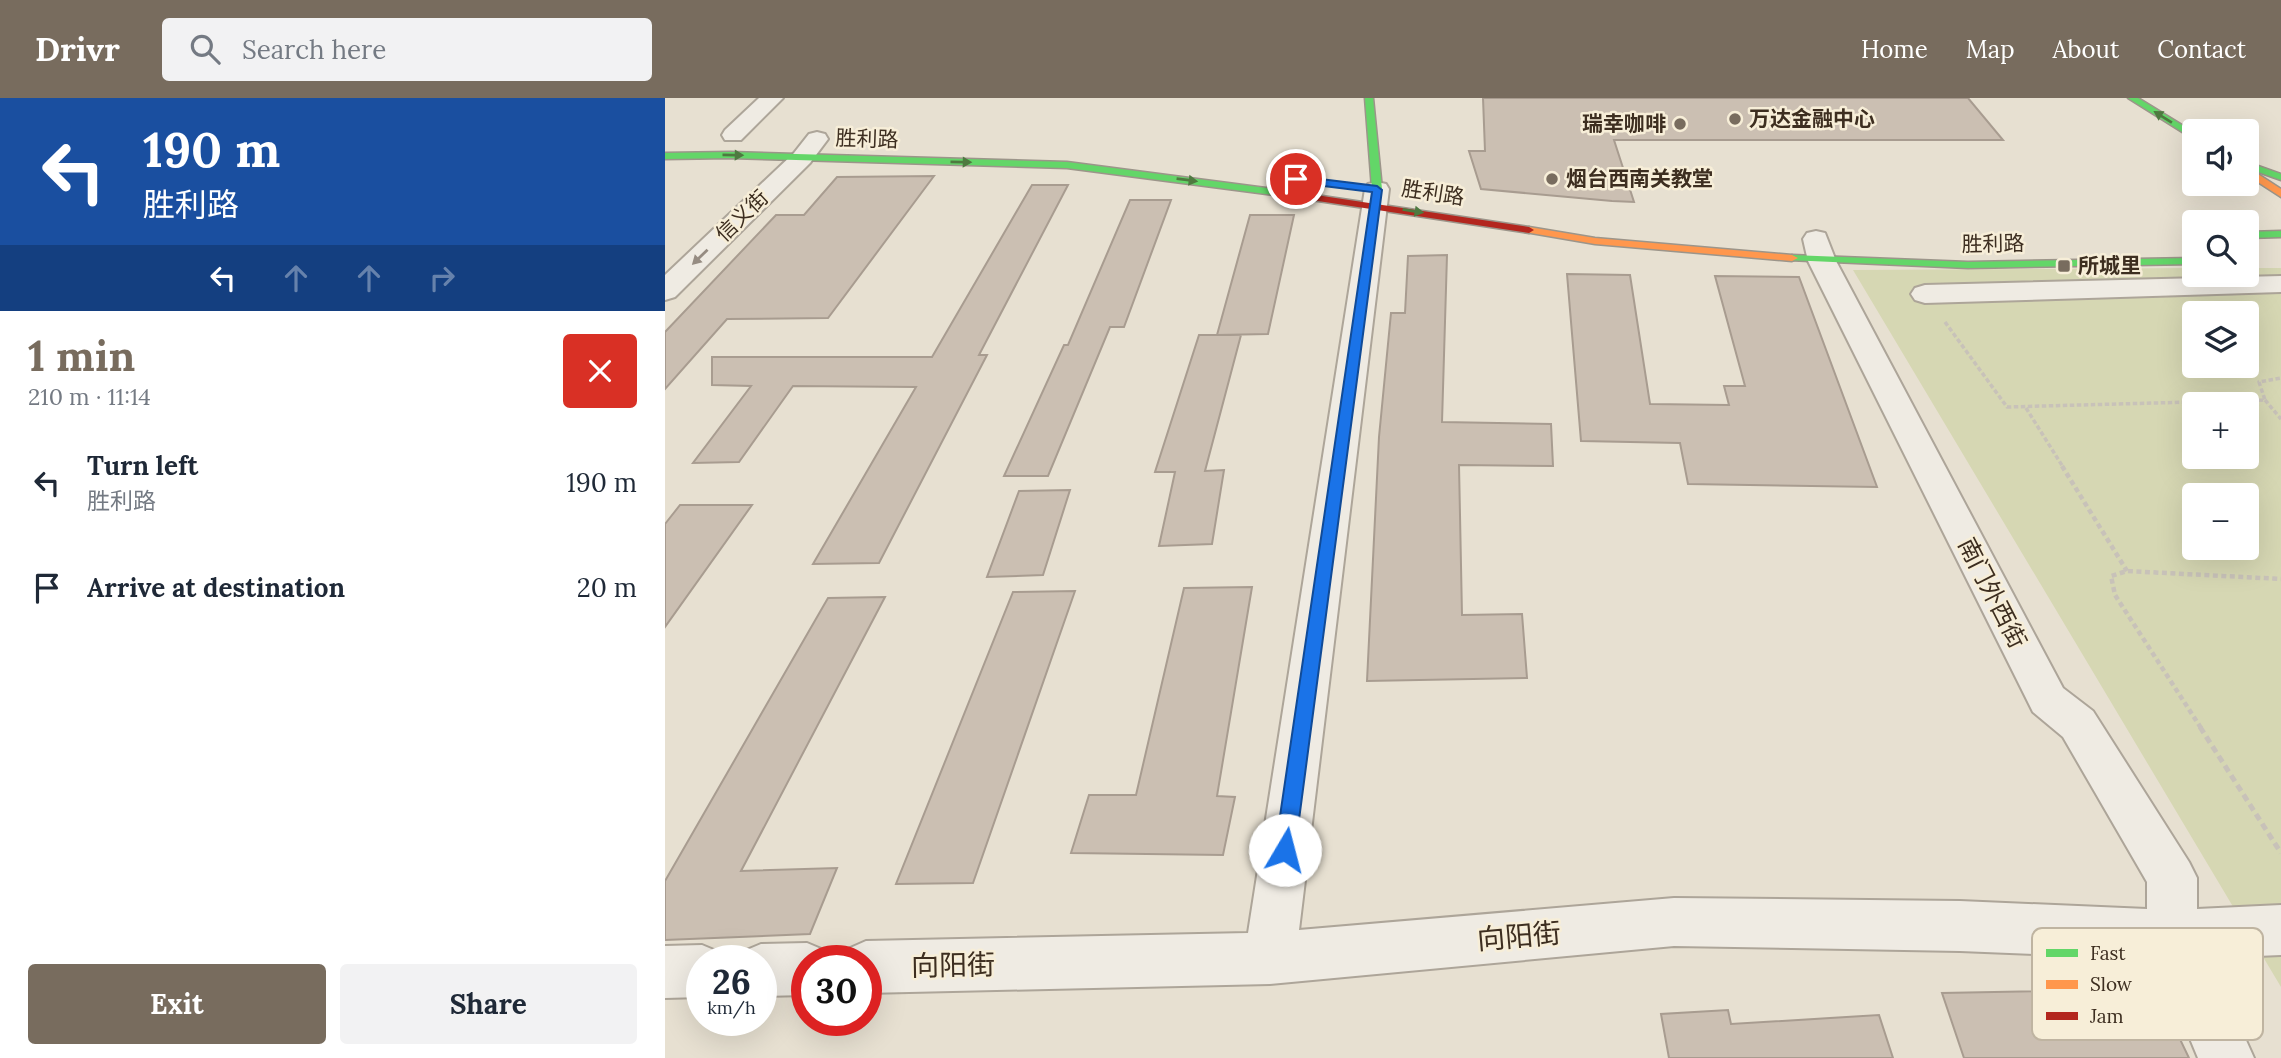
<!DOCTYPE html>
<html lang="en">
<head>
<meta charset="utf-8">
<style>
  body { margin:0; font-family:Lora,"Noto Sans SC",serif; background:#f2f2f3; color:#1f2937; height:100vh; display:flex; flex-direction:column; font-size:26px; white-space:nowrap }
  * { box-sizing:border-box; margin:0 }
  p { font-size:23px; color:#747a83 }
  .icon { flex:none; width:38px; height:38px; fill:none; stroke:currentColor; stroke-width:2; stroke-linecap:round; stroke-linejoin:round }
  .map { position:relative; flex:1; overflow:hidden }
  .panel { display:flex; flex-direction:column; background:#fff; width:665px }
  .panel>* { flex:none }
  .guide { background:#1a4fa0; color:#fff; overflow:hidden }
  .fabs { position:absolute; left:1517px; top:21px; display:grid; gap:14px }
  .fabs a { display:grid; place-items:center; width:77px; height:77px; border-radius:7px; background:#fff; box-shadow:0 7px 28px #0002; font-size:35px }
  .speed { position:absolute; left:21px; top:847px; display:flex; gap:14px; font-size:35px; font-weight:700; text-align:center }
  .speed>* { display:grid; place-content:center; width:91px; height:91px; border-radius:50%; background:#fff; box-shadow:0 7px 28px #0002; line-height:1 }
  .speed small { font-size:18px; font-weight:400 }
  .speed .limit { border:10px solid #d22; background:#fff; color:#111 }
  .pin { position:absolute; display:grid; place-items:center; width:60px; height:60px; color:#fff; margin:-30px; border:4px solid #fff; border-radius:50%; box-shadow:0 2px 7px #0007 }
  .me { position:absolute; width:77px; margin:-38px; rotate:8deg; stroke-linejoin:round; filter:drop-shadow(0 0 5px #0008) }
  .turn { display:flex; align-items:center; gap:24px; height:147px; padding:0 28px; font-size:32px }
  .turn .icon { width:91px; height:91px; stroke-width:2.5 }
  .turn b { display:block; font-size:49px; line-height:60px }
  .lanes { display:flex; align-items:center; height:66px; padding:0 28px; background:#0003; justify-content:center; gap:35px; direction:ltr }
  .lanes .off { opacity:.35 }
  .round { display:grid; place-items:center; flex:none; width:74px; height:74px; border-radius:7px; background:#f2f2f3 }
  .summary { display:flex; align-items:center; justify-content:space-between; height:119px; padding:0 28px }
  h1 { font-size:42px; font-weight:700; line-height:52px; color:#786c5e }
  .action { display:flex; gap:14px; margin-top:auto; padding:14px 28px }
  .action a { flex:1; height:80px; border-radius:7px; background:#786c5e; color:#fff; font-size:28px; font-weight:700; line-height:80px; text-align:center }
  .action a+a { background:#f2f2f3; color:#1f2937 }
  ul { padding:0; list-style:none }
  li { display:flex; align-items:center; gap:21px; height:105px; padding:0 28px }
  li div { flex:1 }
  li b { display:block; font-size:26px }
  li em { font-style:normal }
  header { display:flex; align-items:center; gap:42px; box-sizing:border-box; height:98px; padding:0 35px; background:#786c5e; color:#fff }
  header strong { font-size:33px }
  nav { display:flex; gap:38px; margin-inline-start:auto; font-size:24px }
  .search { width:490px; height:63px; background:#f2f2f3; display:flex; align-items:center; gap:18px; box-sizing:border-box; padding:0 24px; border-radius:7px; color:#747a83; font-size:26px }
  main { display:flex; flex:1; min-height:0 }
  .map>svg:first-child { display:block }
</style>
</head>
<body>
<header>
<strong>Drivr</strong>
<div class="search"><svg class="icon" aria-label="search" viewBox="0 0 24 24"><circle cx="10" cy="10" r="6"/><path d="M15 15l6 6"/></svg>Search here</div>
<nav><a>Home</a><a>Map</a><a>About</a><a>Contact</a></nav>
</header>
<main>
<section class="panel">
<div class="guide">
<div class="turn"><svg class="icon" aria-label="left" viewBox="0 0 24 24"><path d="M17 20v-9H6M10 6l-5 5 5 5"/></svg><div><b>190 m</b>胜利路</div></div>
<div class="lanes"><svg class="icon" aria-label="left" viewBox="0 0 24 24"><path d="M17 20v-9H6M10 6l-5 5 5 5"/></svg><svg class="icon off" aria-label="ahead" viewBox="0 0 24 24"><path d="M12 20V5M6 11l6-6 6 6"/></svg><svg class="icon off" aria-label="ahead" viewBox="0 0 24 24"><path d="M12 20V5M6 11l6-6 6 6"/></svg><svg class="icon off" aria-label="right" viewBox="0 0 24 24"><path d="M7 20v-9h11M14 6l5 5-5 5"/></svg></div>
</div>
<div class="summary"><div><h1>1 min</h1><p>210 m · 11:14</p></div><a class="round" style="background:#d93025;color:#fff"><svg class="icon" aria-label="close" viewBox="0 0 24 24"><path d="M6 6l12 12M18 6L6 18"/></svg></a></div>
<ul>
<li><svg class="icon" aria-label="left" viewBox="0 0 24 24"><path d="M17 20v-9H6M10 6l-5 5 5 5"/></svg><div><b>Turn left</b><p>胜利路</p></div><em>190 m</em></li>
<li><svg class="icon" aria-label="arrive" viewBox="0 0 24 24"><path d="M6 21V4h12l-3 4 3 4H6"/></svg><div><b>Arrive at destination</b></div><em>20 m</em></li>
</ul>
<div class="action"><a>Exit</a><a>Share</a></div>
</section>
<div class="map">
<svg width="1616" height="960" viewBox="0 0 1616 960">
  <rect width="100%" height="100%" fill="#e7e0d1"/>
  <path fill="#d6d7b3" fill-rule="evenodd" d="M1529,170l1,7h52v-7h34v719l-428,-717zM1530,215h52v53h-52zM1530,306h52v53h-52zM1530,397h52v53h-52z"/>
  <path fill="#cbbfb2" stroke="#a89c90" stroke-width="2" d="M818,0h485l35,42h-389l20,62 -22,-1 -131,-12 -12,-38h16z
    M269,78l-106,142 -101,1 -62,70v-57l111,-117h28l33,-38z
    M367,87h36l-89,170h8l-108,208 -66,1 103,-177 -123,-1 -54,76 -46,1 58,-77 -39,-1v-28h220z
    M465,102h41l-47,127h-14l-62,149h-44l60,-131h4z
    M585,117h44l-26,119 -51,1z
    M782,157l-5,167 109,2 2,42 -94,-1 3,150 60,-1 5,64 -160,3 12,-244 12,-124h14l3,-57z
    M902,176l63,1 20,129 79,1 -5,-19h21l-30,-110 84,1 78,210 -189,-3 -8,-41 -99,-2z
    M534,237h42l-36,136 19,-1 -12,74 -53,2 16,-74h-20z
    M405,392l-27,85 -56,2 32,-86z
    M15,407h72l-87,122v-103z
    M587,489l-35,209 18,1 -12,58 -152,-2 18,-58h47l48,-207z
    M410,493l-102,292 -77,1 117,-292z
    M220,499l-144,274 96,-3 -27,66 -145,6v-59l163,-283z
    M1491,891l33,69h-225l-22,-65z
    M1063,912l3,14 148,-9 14,43h-224l-8,-44z"/>
  <g fill="none" stroke-linecap="round" stroke-linejoin="round">
    <defs>
      <path id="street" d="M94,0h24l-42,42h-16l-3,-5 3,-5z
        M152,34l8,2 3,5 -18,24 -135,134 -10,3v-25l129,-122 15,-19z
        M712,84l9,2 3,5 -90,741 375,-32 286,3 187,8v-27l-84,-145 -30,-25 -225,-451 -5,-22 4,-6 9,-2 9,2 11,28 227,427 30,23 96,151 8,16v31l84,-4v50l-72,3 45,100h-56l-41,-99 -197,-8 -286,-5 -404,38 -404,9v-32h-24l6,-12 18,-8 382,-8 117,-744 3,-5z
        M1616,178v16l-356,11 -10,-3 -4,-6 4,-6 10,-3z
        M142,845l19,8 4,10h-23v34l-46,1v-35h-22l3,-9 19,-8z
        M37,847l19,8 3,8h-22v36l-37,1v-52z"/>
      <path id="fast" d="M700,0h8l9,91 -5,3 -5,-3z
        M1463,0h10l57,35v7z
        M65,54l337,10 222,29 5,3 -5,3 -222,-29 -337,-10 -65,1v-6z
        M1582,64l34,12v6l-34,-12z
        M1616,133v6l-34,1v-6z
        M1127,157l176,7 227,-4v6l-227,4 -180,-8 -2,-2z"/>
      <path id="slow" d="M1582,69l34,22v8l-34,-22z
        M864,129l66,11 197,17 6,3 -6,3 -197,-17 -70,-12 -1,-2z"/>
      <path id="jam" d="M624,93l240,36 5,3 -5,3 -244,-37 -1,-2z"/>
    </defs>
    <use href="#street" stroke="#ada599" stroke-width="4"/>
    <use href="#fast" stroke="#9c958a" stroke-width="3"/>
    <use href="#slow" stroke="#9c958a" stroke-width="3"/>
    <use href="#jam" stroke="#9c958a" stroke-width="3"/>
    <path stroke="#c8c2b9" stroke-width="3.5" stroke-dasharray="4.5 2.5" stroke-linecap="butt" d="M1280,224l62,85 258,-7 -6,-18 22,-4
      M1600,302l16,19
      M1361,310l37,59"/>
    <path stroke="#c8c2b9" stroke-width="4.5" stroke-dasharray="5 3.5" stroke-linecap="butt" d="M1397,368l65,105
      M1536,630l-86,-133 -4,-19 16,-5 154,8"/>
    <path stroke="#c8c2b9" stroke-width="5" stroke-dasharray="7 4.5" stroke-linecap="butt" d="M1535,629l81,126"/>
    <use href="#street" fill="#efebe3" fill-rule="evenodd"/>
    <use href="#fast" fill="#63d668" fill-rule="evenodd"/>
    <use href="#slow" fill="#ff974d" fill-rule="evenodd"/>
    <use href="#jam" fill="#b3261e" fill-rule="evenodd"/>
  </g>
  <defs><path id="oneway-solid" d="M-6-.8H1V-3.2L6.5 0L1 3.2V.8H-6Z" transform="scale(1.75)"/></defs>
  <g fill="#4e7a40">
    <use href="#oneway-solid" transform="translate(1498 19) rotate(-148)"/>
    <use href="#oneway-solid" transform="translate(68 57) rotate(1)"/>
    <use href="#oneway-solid" transform="translate(296 64) rotate(1)"/>
    <use href="#oneway-solid" transform="translate(522 82) rotate(7)"/>
    <use href="#oneway-solid" transform="translate(748 113) rotate(9)"/>
  </g>
  <use fill="#968c82" href="#oneway-solid" transform="translate(35 159) rotate(136)"/>
  <path fill="#1a73e8" stroke="#114b97" stroke-width="2" d="M631,78l81,10 5,4 -87,660 -3,7 -7,2 -7,-2 -3,-7 97,-658 -80,-10v-5z"/>
  <g fill="#786c5e" stroke="#f7eed8" stroke-width="2.5">
    <circle cx="1070" cy="21" r="7"/>
    <circle cx="1015" cy="26" r="7"/>
    <circle cx="887" cy="81" r="7"/>
    <rect x="1392" y="161" width="14" height="14" rx="3.5"/>
  </g>
  <g text-anchor="middle" stroke-width="5" stroke-linejoin="round" paint-order="stroke">
    <g font-size="21" font-weight="bold" fill="#3d2e20" stroke="#f7eed8" text-anchor="start">
      <text x="1084" y="28">万达金融中心</text>
      <text x="1001" y="33" text-anchor="end">瑞幸咖啡</text>
      <text x="901" y="88">烟台西南关教堂</text>
      <text x="1413" y="175">所城里</text>
    </g>
    <g font-size="21" fill="#3d2e20" stroke="#f7eed8">
      <text transform="translate(202 41) rotate(2)" y="7">胜利路</text>
      <text transform="translate(768 95) rotate(9)" y="7">胜利路</text>
      <text transform="translate(77 118) rotate(-44)" y="7">信义街</text>
      <text transform="translate(1328 146) rotate(-1)" y="7">胜利路</text>
    </g>
    <g font-size="24" fill="#3d2e20" stroke="#f7eed8">
      <text transform="translate(1327 495) rotate(63)" y="8">南门外西街</text>
    </g>
    <g font-size="28" fill="#3d2e20" stroke="#f7eed8">
      <text transform="translate(854 838) rotate(-5)" y="10">向阳街</text>
      <text transform="translate(288 867) rotate(-1)" y="10">向阳街</text>
    </g>
  </g>
  <rect x="1367" y="830" width="231" height="112" rx="10" fill="#f7eed8" stroke="#bfb4a1" stroke-width="2"/>
  <rect x="1381" y="851" width="32" height="8" fill="#63d668"/>
  <rect x="1381" y="882" width="32" height="9" fill="#ff974d"/>
  <rect x="1381" y="914" width="32" height="8" fill="#b3261e"/>
  <g font-size="19" fill="#3d2e20">
    <text x="1425" y="862">Fast</text>
    <text x="1425" y="893">Slow</text>
    <text x="1425" y="925">Jam</text>
  </g>
</svg>
<div class="fabs">
<a><svg class="icon" aria-label="sound" viewBox="0 0 24 24"><path d="M4 9h4l5-4v14l-5-4H4zM17 9q2 3 0 6"/></svg></a>
<a><svg class="icon" aria-label="search" viewBox="0 0 24 24"><circle cx="10" cy="10" r="6"/><path d="M15 15l6 6"/></svg></a>
<a><svg class="icon" aria-label="layers" viewBox="0 0 24 24"><path d="M12 4l9 5-9 5-9-5zM3 14l9 5 9-5"/></svg></a>
<a>+</a>
<a>−</a>
</div>
<div class="speed"><div>26<small>km/h</small></div><div class="limit">30</div></div>
<div class="pin" style="left:631px;top:81px;background:#d93025"><svg class="icon" aria-label="arrive" viewBox="0 0 24 24"><path d="M6 21V4h12l-3 4 3 4H6"/></svg></div>
<svg class="me" style="left:620px;top:752px" viewBox="-20 -20 40 40"><circle r="19" fill="#fff"/><path d="M0-13L10 11 0 6-10 11z" fill="#1a73e8"/></svg>
</div>
</main>
</body>
</html>
